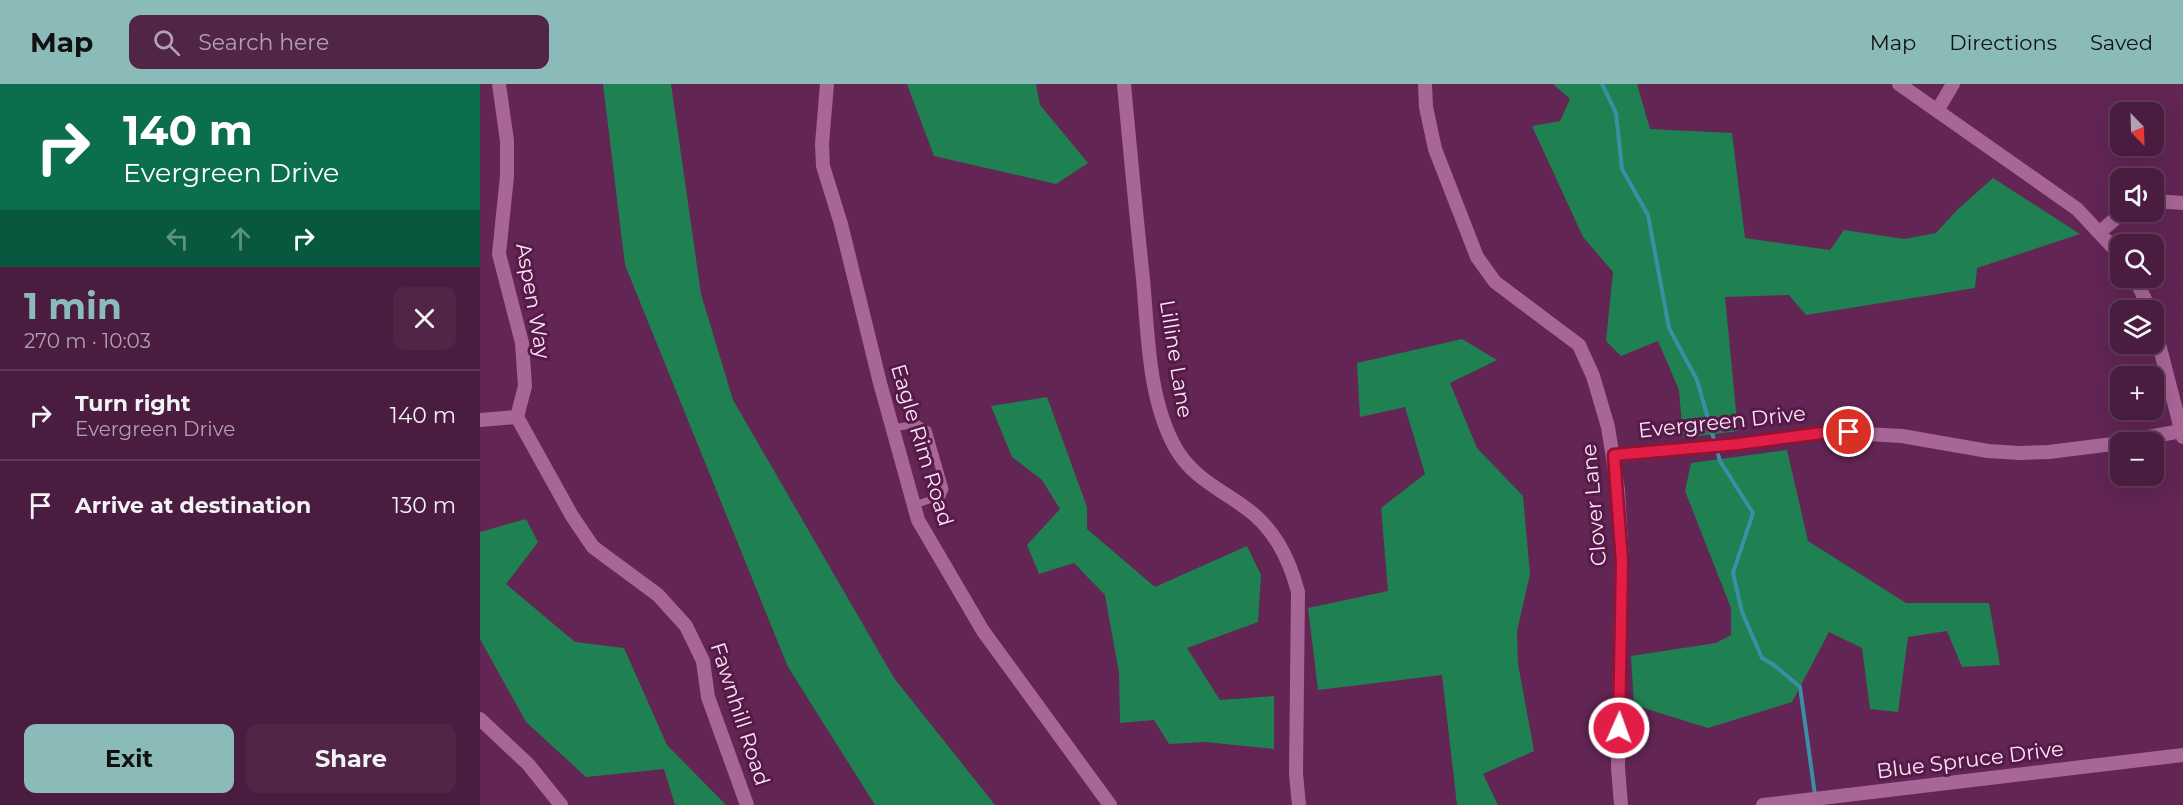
<!DOCTYPE html>
<html lang="en">
<head>
<meta charset="utf-8">
<style>
  body { margin:0; font-family:Montserrat,sans-serif; background:#512546; color:#f1f3f6; height:100vh; display:flex; flex-direction:column; font-size:22px; white-space:nowrap }
  * { box-sizing:border-box; margin:0 }
  p { font-size:20px; color:#b2a1b0 }
  .icon { flex:none; width:33px; height:33px; fill:none; stroke:currentColor; stroke-width:2; stroke-linecap:round; stroke-linejoin:round }
  .map { position:relative; flex:1; overflow:hidden }
  .side { display:flex; flex-direction:column; background:#4a1c3f; width:480px }
  .side>* { flex:none }
  .guide { background:#0b6e4f; color:#fff; overflow:hidden }
  .needle { width:39px; rotate:157deg }
  .controls { position:absolute; left:1630px; top:18px; display:grid; gap:12px }
  .controls a { display:grid; place-items:center; width:54px; height:54px; border-radius:12px; background:#4a1c3f; box-shadow:0 6px 24px #0002,0 0 0 2px #613a59; font-size:30px }
  .pin { position:absolute; display:grid; place-items:center; width:51px; height:51px; color:#fff; margin:-26px; border:3px solid #fff; border-radius:50%; box-shadow:0 2px 6px #0007 }
  .me { position:absolute; width:66px; margin:-33px; rotate:2deg; stroke-linejoin:round; filter:drop-shadow(0 0 4px #0008) }
  .turn { display:flex; align-items:center; gap:21px; height:126px; padding:0 24px; font-size:27px }
  .turn .icon { width:78px; height:78px; stroke-width:2.5 }
  .turn b { display:block; font-size:42px; line-height:51px }
  .lanes { display:flex; align-items:center; height:57px; padding:0 24px; background:#0003; justify-content:center; gap:30px; direction:ltr }
  .lanes .off { opacity:.35 }
  .round { display:grid; place-items:center; flex:none; width:63px; height:63px; border-radius:12px; background:#512546 }
  .headline { display:flex; align-items:center; justify-content:space-between; height:102px; padding:0 24px }
  h1 { font-size:36px; font-weight:700; line-height:45px; color:#8bbbb9 }
  .cta { display:flex; gap:12px; margin-top:auto; padding:12px 24px }
  .cta a { flex:1; height:69px; border-radius:12px; background:#8bbbb9; color:#111; font-size:24px; font-weight:700; line-height:69px; text-align:center }
  .cta a+a { background:#512546; color:#f1f3f6 }
  ul { padding:0; list-style:none }
  li { display:flex; align-items:center; gap:18px; height:90px; padding:0 24px; border-top:2px solid #613a59 }
  li div { flex:1 }
  li b { display:block; font-size:22px }
  li em { font-style:normal }
  header { display:flex; align-items:center; gap:36px; box-sizing:border-box; height:84px; padding:0 30px; background:#8bbbb9; color:#111 }
  header strong { font-size:28px }
  nav { display:flex; gap:33px; margin-inline-start:auto; font-size:21px }
  .search { width:420px; height:54px; background:#512546; display:flex; align-items:center; gap:15px; box-sizing:border-box; padding:0 21px; border-radius:12px; color:#b2a1b0; font-size:22px }
  main { display:flex; flex:1; min-height:0 }
  .map>svg:first-child { display:block }
</style>
</head>
<body>
<header>
<strong>Map</strong>
<div class="search"><svg class="icon" aria-label="search" viewBox="0 0 24 24"><circle cx="10" cy="10" r="6"/><path d="M15 15l6 6"/></svg>Search here</div>
<nav><a>Map</a><a>Directions</a><a>Saved</a></nav>
</header>
<main>
<section class="side">
<div class="guide">
<div class="turn"><svg class="icon" aria-label="right" viewBox="0 0 24 24"><path d="M7 20v-9h11M14 6l5 5-5 5"/></svg><div><b>140 m</b>Evergreen Drive</div></div>
<div class="lanes"><svg class="icon off" aria-label="left" viewBox="0 0 24 24"><path d="M17 20v-9H6M10 6l-5 5 5 5"/></svg><svg class="icon off" aria-label="ahead" viewBox="0 0 24 24"><path d="M12 20V5M6 11l6-6 6 6"/></svg><svg class="icon" aria-label="right" viewBox="0 0 24 24"><path d="M7 20v-9h11M14 6l5 5-5 5"/></svg></div>
</div>
<div class="headline"><div><h1>1 min</h1><p>270 m · 10:03</p></div><a class="round"><svg class="icon" aria-label="close" viewBox="0 0 24 24"><path d="M6 6l12 12M18 6L6 18"/></svg></a></div>
<ul>
<li><svg class="icon" aria-label="right" viewBox="0 0 24 24"><path d="M7 20v-9h11M14 6l5 5-5 5"/></svg><div><b>Turn right</b><p>Evergreen Drive</p></div><em>140 m</em></li>
<li><svg class="icon" aria-label="arrive" viewBox="0 0 24 24"><path d="M6 21V4h12l-3 4 3 4H6"/></svg><div><b>Arrive at destination</b></div><em>130 m</em></li>
</ul>
<div class="cta"><a>Exit</a><a>Share</a></div>
</section>
<div class="map">
<svg width="1703" height="721" viewBox="0 0 1703 721">
  <rect width="100%" height="100%" fill="#622554"/>
  <path fill="#1f8152" d="M123,0h68l30,210 32,106 161,278 101,127h-120l-87,-138 -163,-402z
    M427,0h129l4,21 48,58 -32,21 -122,-28z
    M1073,0h84l13,45 82,4 13,105 85,12 14,-20 60,9 32,-6 21,-23 36,-32 87,56 -103,34 -2,20 -169,27 -17,-20 -64,2 13,134 -55,7 -4,-48 -21,-49 -37,15 -15,-15 7,-69 -30,-35 -51,-111 28,-5 10,-22z
    M982,255l35,21 -47,23 27,65 46,48 7,78 -13,57 1,33 16,87 -51,23 15,31h-41l-15,-130 -124,15 -10,-82 80,-17 -7,-83 44,-34 -20,-67 -45,10 -3,-54z
    M567,313l40,110v22l68,58 92,-41 14,29 -3,47 -71,26 33,52 54,-4v53l-69,-7 -36,2 -15,-24 -34,3 -1,-50 -14,-78 -31,-32 -35,11 -12,-29 33,-36 -18,-29 -30,-23 -21,-51z
    M1307,366l21,91 98,62h83l11,62 -38,2 -15,-36 -39,6 -10,75 -28,-3 -8,-61 -33,-16 -37,70 -84,26 -74,-23 -3,-49 85,-13 15,-8v-27l-46,-117 6,-28z
    M46,435l12,23 -32,42 69,58 49,6 43,97 59,60h-51l-11,-36 -78,8 -60,-55 -46,-83v-107z"/>
  <g fill="none" stroke-linecap="round" stroke-linejoin="round">
    <path stroke="#3b8fa4" stroke-width="4" d="M1122,0l14,29 6,56 26,46 21,113 28,52 23,81 33,52 -20,60 9,39 20,46 12,7 26,22 15,108"/>
    <path stroke="#a86697" stroke-width="7" d="M412,344l26,-4 10,6 17,59 -3,7 -28,9"/>
    <path stroke="#a86697" stroke-width="14" d="M19,0l8,57v35l-8,78 23,89 3,43 -8,31
      M347,0l-5,60 1,22 18,58 39,159 38,137 65,111 127,174
      M644,0c6,65 12,130 19,195 5,55 5,119 32,168 16,29 43,41 68,59 31,21 46,52 55,86l-2,182 3,31
      M945,0l1,23 9,42 42,108 18,25 84,63 14,31 15,51 10,63 4,72 -4,206 3,37
      M1419,0l178,125 44,47
      M1457,27l16,-27
      M1674,117l29,2
      M1620,148l23,-20
      M1655,194l15,32
      M1674,241l29,112
      M37,333l55,99 21,31 65,48 28,31 17,35 5,36 39,108
      M0,336l37,-3
      M1642,358l59,-11
      M1134,371l124,-11 92,-12 72,4 86,15 31,2 30,-1 72,-9
      M0,635l48,45 33,41
      M1283,721l420,-50"/>
  </g>
  <g fill="none" stroke-linecap="round" stroke-linejoin="round">
    <defs>
      <path id="route" d="M1139,644l3,-166 -8,-107 124,-11 92,-12h19"/>
    </defs>
    <use href="#route" stroke="#92132f" stroke-width="15"/>
    <use href="#route" stroke="#e11d48" stroke-width="10"/>
  </g>
  <g text-anchor="middle" stroke-width="6" stroke-linejoin="round" paint-order="stroke">
    <g font-size="21" fill="#fce5f4" stroke="#561a49">
      <text transform="translate(53 217) rotate(80)" y="7">Aspen Way</text>
      <text transform="translate(696 275) rotate(81)" y="7">Lilline Lane</text>
      <text transform="translate(1242 338) rotate(-6)" y="7">Evergreen Drive</text>
      <text transform="translate(442 361) rotate(73)" y="7">Eagle Rim Road</text>
      <text transform="translate(1114 421) rotate(-95)" y="7">Clover Lane</text>
      <text transform="translate(260 630) rotate(72)" y="7">Fawnhill Road</text>
      <text transform="translate(1490 676) rotate(-7)" y="7">Blue Spruce Drive</text>
    </g>
  </g>
</svg>
<div class="controls">
<a><svg class="needle" viewBox="-14 -14 28 28"><path d="M0-13l5 13h-10z" fill="#e53935"/><path d="M0 13l5-13h-10z" fill="#b2a1b0"/></svg></a>
<a><svg class="icon" aria-label="sound" viewBox="0 0 24 24"><path d="M4 9h4l5-4v14l-5-4H4zM17 9q2 3 0 6"/></svg></a>
<a><svg class="icon" aria-label="search" viewBox="0 0 24 24"><circle cx="10" cy="10" r="6"/><path d="M15 15l6 6"/></svg></a>
<a><svg class="icon" aria-label="layers" viewBox="0 0 24 24"><path d="M12 4l9 5-9 5-9-5zM3 14l9 5 9-5"/></svg></a>
<a>+</a>
<a>−</a>
</div>
<div class="pin" style="left:1369px;top:348px;background:#d93025"><svg class="icon" aria-label="arrive" viewBox="0 0 24 24"><path d="M6 21V4h12l-3 4 3 4H6"/></svg></div>
<svg class="me" style="left:1139px;top:644px" viewBox="-20 -20 40 40"><circle r="17" fill="#e11d48" stroke="#fff" stroke-width="3"/><path d="M0-11L8 9 0 5-8 9z" fill="#fff"/></svg>
</div>
</main>
</body>
</html>
